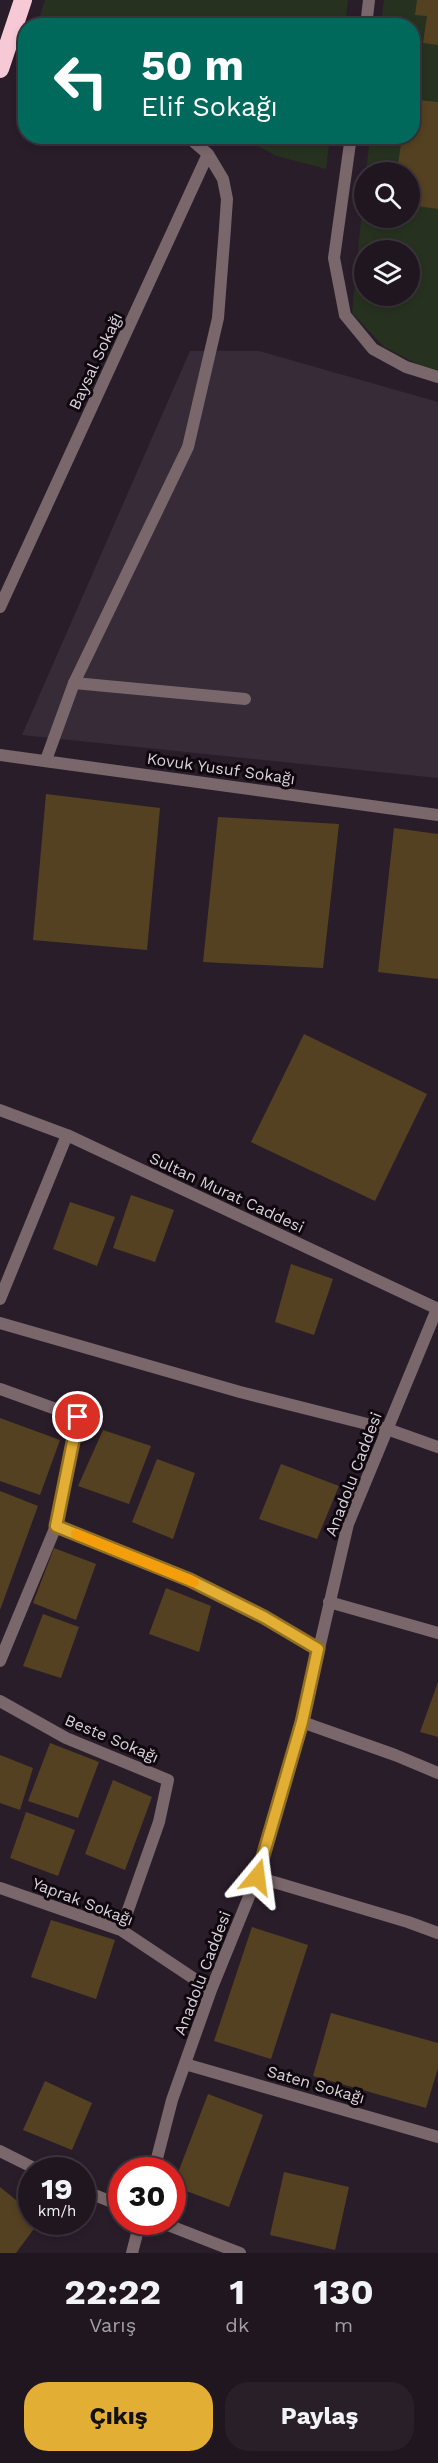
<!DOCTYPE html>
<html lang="tr">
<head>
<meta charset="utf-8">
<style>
  body { margin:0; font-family:"Work Sans",sans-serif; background:#281f29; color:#f1f3f6; height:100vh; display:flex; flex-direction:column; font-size:22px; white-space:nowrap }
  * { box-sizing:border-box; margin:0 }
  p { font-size:20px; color:#a29fa5 }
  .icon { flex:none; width:33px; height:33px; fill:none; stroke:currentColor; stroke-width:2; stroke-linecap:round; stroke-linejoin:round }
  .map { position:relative; height:2253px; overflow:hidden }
  .details { display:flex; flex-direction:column; background:#201620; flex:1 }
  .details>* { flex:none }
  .banner { position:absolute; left:18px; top:18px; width:402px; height:126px; border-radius:24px; box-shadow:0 3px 9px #0003,0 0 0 2px #3d353e; background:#00695c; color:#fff; overflow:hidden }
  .tools { position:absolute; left:354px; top:162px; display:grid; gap:12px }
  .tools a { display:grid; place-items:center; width:66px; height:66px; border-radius:50%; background:#201620; box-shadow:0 3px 9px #0003,0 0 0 2px #3d353e; font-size:30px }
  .speed { position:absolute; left:18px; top:2157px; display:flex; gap:12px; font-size:30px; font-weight:700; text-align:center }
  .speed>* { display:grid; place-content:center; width:78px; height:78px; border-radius:50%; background:#201620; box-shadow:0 3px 9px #0003,0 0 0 2px #3d353e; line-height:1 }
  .speed small { font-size:15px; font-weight:400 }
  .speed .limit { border:9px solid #d22; background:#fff; color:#111 }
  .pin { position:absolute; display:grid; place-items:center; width:51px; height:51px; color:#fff; margin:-26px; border:3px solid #fff; border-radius:50%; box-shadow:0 2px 6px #0007 }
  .me { position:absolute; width:66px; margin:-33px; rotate:16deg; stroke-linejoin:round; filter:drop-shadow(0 0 4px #0008) }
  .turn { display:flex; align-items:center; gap:21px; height:126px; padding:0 24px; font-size:27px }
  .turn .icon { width:78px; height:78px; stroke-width:2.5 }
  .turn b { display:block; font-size:42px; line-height:51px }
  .eta { display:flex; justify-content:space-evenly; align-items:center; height:102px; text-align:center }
  .eta b { font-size:36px; font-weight:700; line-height:42px }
  .primary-button { display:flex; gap:12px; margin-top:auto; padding:12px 24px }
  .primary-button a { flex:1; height:69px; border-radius:24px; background:#e2ae34; color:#111; font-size:24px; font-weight:700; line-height:69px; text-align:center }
  .primary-button a+a { background:#281f29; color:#f1f3f6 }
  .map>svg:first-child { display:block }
</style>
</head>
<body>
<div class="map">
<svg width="438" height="2253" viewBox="0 0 438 2253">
  <rect width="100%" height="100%" fill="#2a1d2a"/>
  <path fill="#382b38" d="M190,351h69l179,51v376l-416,-43z"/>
  <path fill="#26321f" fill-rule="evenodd" d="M45,0h303l-3,25h-308z
    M384,0h54v371l-19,-6 -36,-19 -31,-33 12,-123v28h46v-46h-44l4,-35 42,-1v-110l-31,-1zM364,250h46v46h-46z
    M240,137h90l-4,32 -49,-13z"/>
  <path fill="#544121" d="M417,0h21v45l-15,-2 4,-27 -12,-1z
    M419,100l19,2v107l-28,-4v-33h-13l5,-36h10v-10h3z
    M46,794l114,14 -13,142 -114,-10z
    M218,817l121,7 -16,144 -120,-6z
    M394,828l44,6v145l-60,-7z
    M304,1034l123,60 -52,107 -124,-59z
    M131,1195l43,15 -19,52 -42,-14z
    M70,1202l45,15 -18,49 -44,-17z
    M291,1264l42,15 -19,56 -39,-13z
    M0,1418l60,22 -20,55 -40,-14z
    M103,1430l48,16 -22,58 -51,-18z
    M157,1459l38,14 -22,66 -41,-17z
    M281,1464l58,22 -22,53 -58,-20z
    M0,1491l38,15 -38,104z
    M54,1548l42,16 -20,56 -43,-17z
    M166,1588l45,18 -12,46 -50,-18z
    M43,1614l36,13 -18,51 -38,-12z
    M438,1682v55l-18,-5z
    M50,1743l49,19 -21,56 -50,-17z
    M0,1755l33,13 -13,42 -20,-7z
    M113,1780l39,17 -27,73 -40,-16z
    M26,1812l49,18 -17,46 -48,-18z
    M51,1920l64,20 -19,59 -65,-22z
    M252,1927l56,18 -37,114 -57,-18z
    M331,2013l107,30v25l-12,40 -113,-32z
    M45,2081l47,22 -20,47 -49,-20z
    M208,2094l55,21 -34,92 -56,-21z
    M284,2172l65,15 -14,63 -65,-15z
    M0,2187l32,26v9h7l-23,31h-16z"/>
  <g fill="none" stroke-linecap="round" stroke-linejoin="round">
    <path stroke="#7a676c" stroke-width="12" d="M366,26l3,-26
      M351,136l-17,122 11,57 28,34 33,18 32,10
      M74,683l171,16"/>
    <path stroke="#7a676c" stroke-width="12" d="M11,40l15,7
      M0,607l208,-453 -21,-18
      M0,755l438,60
      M46,760l28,-77 114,-236 30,-129 7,-90 2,-29 -4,-20 -15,-25
      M0,1110l67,25 371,174
      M0,1299l67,-164
      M0,1323l240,69 147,37 51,18
      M0,1389l78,28 -22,109 -56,135
      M56,1526l134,54 74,37 54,32
      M329,1602l109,31
      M0,1701l66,37 102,42 -9,42 -38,108
      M302,1722l93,33 43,18
      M257,1877l151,45 30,11
      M0,1888l121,42 90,60
      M185,2064l253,73
      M0,2151l38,19
      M154,2170l18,-70 39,-110 46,-113 45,-155 46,-198 89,-215
      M82,2190l40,16
      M160,2222l80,31
      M132,2253l8,-31"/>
    <path stroke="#f7c9d6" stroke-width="18" d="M0,69l23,-69"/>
  </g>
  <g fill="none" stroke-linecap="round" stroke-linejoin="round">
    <defs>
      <path id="route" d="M78,1417l-22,109 134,54 74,37 54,32 -16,73 -45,155"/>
    </defs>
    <use href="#route" stroke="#937122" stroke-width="15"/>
    <use href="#route" stroke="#e2ae34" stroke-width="10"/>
    <path stroke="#f59e0b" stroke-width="10" d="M76,1534l118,48"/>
  </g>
  <g text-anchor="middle" stroke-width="6" stroke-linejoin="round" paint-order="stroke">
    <g font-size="16" fill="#dad1da" stroke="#0f090f">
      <text transform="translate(95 361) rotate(-65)" y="6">Baysal Sokağı</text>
      <text transform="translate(221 768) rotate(8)" y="6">Kovuk Yusuf Sokağı</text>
      <text transform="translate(227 1192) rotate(25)" y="6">Sultan Murat Caddesi</text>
      <text transform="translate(353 1474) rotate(-69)" y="6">Anadolu Caddesi</text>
      <text transform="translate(112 1738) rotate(23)" y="6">Beste Sokağı</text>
      <text transform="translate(83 1901) rotate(21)" y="6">Yaprak Sokağı</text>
      <text transform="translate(202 1973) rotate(-69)" y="6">Anadolu Caddesi</text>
      <text transform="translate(316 2084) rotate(16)" y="6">Saten Sokağı</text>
    </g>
  </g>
</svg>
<div class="tools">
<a><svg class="icon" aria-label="search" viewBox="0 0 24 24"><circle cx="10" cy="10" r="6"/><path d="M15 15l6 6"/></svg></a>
<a><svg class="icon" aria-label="layers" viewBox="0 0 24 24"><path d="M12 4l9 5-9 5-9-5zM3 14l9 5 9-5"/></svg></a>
</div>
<div class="speed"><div>19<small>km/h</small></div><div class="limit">30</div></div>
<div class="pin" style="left:78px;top:1417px;background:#d93025"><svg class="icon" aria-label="arrive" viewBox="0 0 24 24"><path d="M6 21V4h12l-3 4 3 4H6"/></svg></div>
<svg class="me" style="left:257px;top:1877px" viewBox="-20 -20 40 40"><path d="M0-17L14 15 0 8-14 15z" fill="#e2ae34" stroke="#fff" stroke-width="4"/></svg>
<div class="banner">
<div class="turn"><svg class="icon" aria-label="left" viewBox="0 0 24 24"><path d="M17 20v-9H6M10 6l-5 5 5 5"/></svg><div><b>50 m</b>Elif Sokağı</div></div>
</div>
</div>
<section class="details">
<div class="eta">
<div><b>22:22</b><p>Varış</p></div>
<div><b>1</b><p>dk</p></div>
<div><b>130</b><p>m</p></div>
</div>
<div class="primary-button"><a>Çıkış</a><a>Paylaş</a></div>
</section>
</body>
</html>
